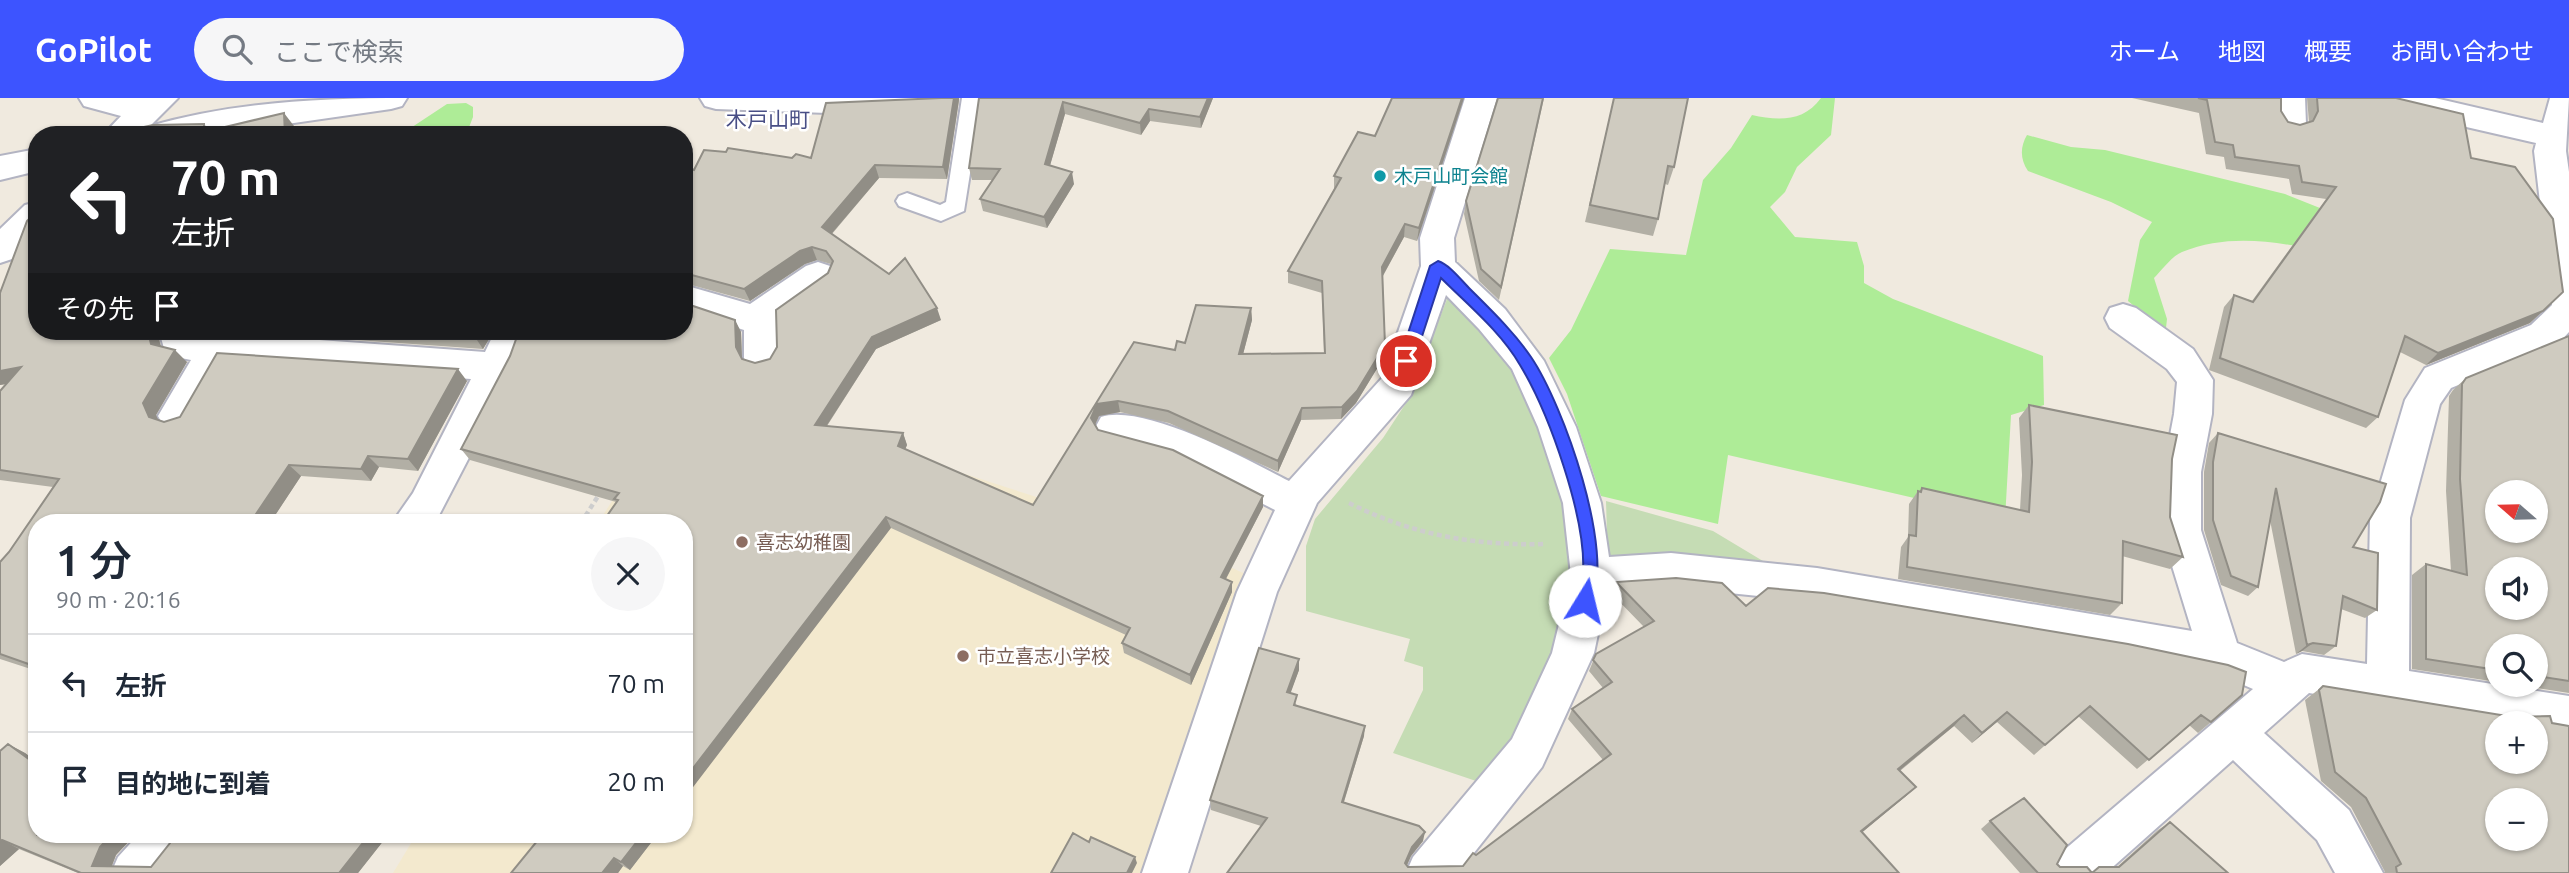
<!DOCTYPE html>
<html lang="ja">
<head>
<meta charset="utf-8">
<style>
  body { margin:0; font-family:Ubuntu,"Noto Sans JP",sans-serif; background:#f6f6f7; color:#1f2937; height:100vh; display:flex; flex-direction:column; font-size:26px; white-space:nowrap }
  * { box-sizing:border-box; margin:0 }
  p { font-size:23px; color:#747a83 }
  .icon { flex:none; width:38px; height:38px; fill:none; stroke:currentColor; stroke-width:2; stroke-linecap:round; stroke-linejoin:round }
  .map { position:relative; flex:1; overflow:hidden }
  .details { position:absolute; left:28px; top:416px; width:665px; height:329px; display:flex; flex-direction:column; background:#fff; border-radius:28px; box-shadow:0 2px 5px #0004 }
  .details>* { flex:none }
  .hud { position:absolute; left:28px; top:28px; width:665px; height:214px; border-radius:28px; box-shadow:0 2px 5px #0004; background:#202124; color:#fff; overflow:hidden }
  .needle { width:46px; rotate:290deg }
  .tools { position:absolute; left:2485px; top:382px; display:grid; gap:14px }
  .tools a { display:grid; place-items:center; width:63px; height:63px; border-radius:50%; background:#fff; box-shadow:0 2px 5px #0004; font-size:35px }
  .pin { position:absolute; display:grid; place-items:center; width:60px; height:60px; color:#fff; margin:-30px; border:4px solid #fff; border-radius:50%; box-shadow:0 2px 7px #0007 }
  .me { position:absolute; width:77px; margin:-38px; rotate:9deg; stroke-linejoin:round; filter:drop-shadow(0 0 5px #0008) }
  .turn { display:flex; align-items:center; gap:24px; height:147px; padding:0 28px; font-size:32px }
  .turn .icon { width:91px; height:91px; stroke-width:2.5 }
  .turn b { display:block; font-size:49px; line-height:60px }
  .then { display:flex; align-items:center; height:66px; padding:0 28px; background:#0003; gap:14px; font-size:26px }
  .round { display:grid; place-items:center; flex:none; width:74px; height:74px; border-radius:37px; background:#f6f6f7 }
  .summary { display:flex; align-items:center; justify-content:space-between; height:119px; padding:0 28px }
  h1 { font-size:42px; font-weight:600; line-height:52px }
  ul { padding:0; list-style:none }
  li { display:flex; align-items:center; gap:21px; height:98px; padding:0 28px; border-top:2px solid #e0e1e3 }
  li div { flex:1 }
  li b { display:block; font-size:26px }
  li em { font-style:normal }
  header { display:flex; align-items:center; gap:42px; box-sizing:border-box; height:98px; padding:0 35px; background:#3d54ff; color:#fff }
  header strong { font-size:33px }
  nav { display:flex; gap:38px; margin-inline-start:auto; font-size:24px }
  .search { width:490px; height:63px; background:#f6f6f7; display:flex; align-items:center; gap:18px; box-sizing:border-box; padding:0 24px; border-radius:38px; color:#747a83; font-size:26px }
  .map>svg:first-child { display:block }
</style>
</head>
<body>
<header>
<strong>GoPilot</strong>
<div class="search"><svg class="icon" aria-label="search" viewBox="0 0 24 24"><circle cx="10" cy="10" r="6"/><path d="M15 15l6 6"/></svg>ここで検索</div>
<nav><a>ホーム</a><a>地図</a><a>概要</a><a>お問い合わせ</a></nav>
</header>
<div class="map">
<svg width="2569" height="775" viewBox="0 0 2569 775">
  <rect width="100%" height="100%" fill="#f0eadf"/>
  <path fill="#f3e9ce" d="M675,305l203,43 286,92 93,41 -112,294h-752l23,-38h268v-312h-86z"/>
  <path fill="#aeec97" d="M1821,0h14l-4,37 -34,32 -12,25 -15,15 25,30 62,5 7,24v17l29,16 150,57 1,49 -33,10 -6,104 -277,-64 -10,69 -117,-28 -34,-102 -18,-36 22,-28 39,-81 76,6 17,-75 28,-32 21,-33c26,6 52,7 69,-17z
    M466,5l7,4v10l-7,18h-66l47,-31z
    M2027,37l44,12 34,3 180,44 55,22 -1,38c-53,-10 -105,-23 -157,-2 -10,4 -20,18 -28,26l13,41 -1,9 -9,-3 -29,-24 12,-61 12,-18 -41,-20 -83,-31c-8,-12 -8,-24 -1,-36z"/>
  <path fill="#c5dcb4" d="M1449,196l6,2 84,107 42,160 -34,125 -62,96 -92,-31 30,-63v-23l-19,-6 6,-22 -104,-28v-65l9,-27 68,-81 25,-38z
    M1606,403l107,30 75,45 -180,-10z"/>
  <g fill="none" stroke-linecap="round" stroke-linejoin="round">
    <defs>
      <path id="lane" d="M962,0h20l-18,113 -23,10 -42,-15 -3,-5 3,-5 8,-3 33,12 6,-3z"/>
      <path id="street" d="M79,0h99l-28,28c83,-24 171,-28 257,-28l-5,8 -11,3 -180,26h-70l2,-3 -40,3 18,-19 -37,-10z
        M700,0h257l-5,8 -11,3 -84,5 -141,-5 -11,-3z
        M1465,0h32l-43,140 1,24 50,47 39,52 32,66 25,76 8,54 62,-4 146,15 375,63 -31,-101 2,-58 11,-58 3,-32 -10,-13 -57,-41 -5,-10 5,-10 13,-4 13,4 57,41 20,31 -1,34 -11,58v58l36,113 47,19 18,-8 65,10 3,-146 35,-118 20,-32 106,-43 21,-20 -18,-154 2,-8 -148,-34 -11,-3 -5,-8h63l108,25 7,-25h19l-3,53 3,21v160l-12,13 -106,43 -11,16 -30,114 -1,153 160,25v40l-33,-6v-7l-39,1 -188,-31 -45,40 85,77 34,63h-48l-18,-33 -84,-80 -127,113h-57l7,-16 197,-168 -37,-16 -99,-21 -300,-50 -146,-15 -64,4 -13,62 -52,114 -84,106h-52l7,-16 99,-118 40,-86 19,-78 -8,-72 -25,-76 -26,-58 -33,-40 -33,-34 -35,100 -94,108 -40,89 -89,281h-46l95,-281 38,-82 -100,-51 -74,-20 -6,-11 6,-11c43,-14 147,43 188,64l93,-103 39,-112 -1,-28z
        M2273,0h32l1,26 -5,8 -11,3 -11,-3 -5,-8z
        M37,51v22l-37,9v-24z
        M37,104v33l-25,24 -12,4v-34l25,-24z
        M818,164l12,4 5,9 -5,9 -51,37 1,37 -5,10 -13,4 -13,-4 -5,-10v-28l-60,-19v-26l66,19 56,-38z
        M159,233h36l290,21 10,-21h36l-16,33 1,3 -81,156h-43l21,-30 58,-114 -244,-17 -37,65 -13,4 -13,-4 -6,-11 33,-56 -25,-5z
        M138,737h51l-6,15 -19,23h-53l7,-16z"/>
    </defs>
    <use href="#lane" stroke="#b3b4c2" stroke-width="4"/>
    <use href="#street" stroke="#b3b4c2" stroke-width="4"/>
    <path stroke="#cdcdcd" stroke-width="4.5" stroke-dasharray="5 3.5" stroke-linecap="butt" d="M1349,405c64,32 126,43 197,41
      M581,425l19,-30"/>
    <use href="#lane" fill="#fff" fill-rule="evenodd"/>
    <use href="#street" fill="#fff" fill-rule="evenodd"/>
  </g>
  <path fill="#b2afa5" d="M979,0h234l-12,30 -51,-7 -9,14 -76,-21 -15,51 24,19 -27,44 -64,-17 -3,-12 13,-19h-21l-3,-12z
    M1392,0h72l-47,143 -13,-4 -21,39 1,81 -28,46 -15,16 -40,1 -23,52 -109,-49 -49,-11 -21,4 -4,9 3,5 165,77 -37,72 6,13 -41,93 -67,-32 -2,-10 4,-8 -235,-107 -207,-5 -68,-21 -146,-42 -9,-11 49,-93 225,-36 6,12 1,27 13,4 15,-4 58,-86 3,-9 -14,-4 -12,4 -55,37 -66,-18v-116l10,3 98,-12h19l148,-58 -12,79 -68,-1 -47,56 109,86 -65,29 -49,77 76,7 4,12 -2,4 128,56 101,-163 41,8 10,-7 66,-35 1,12 -9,34 81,-1 -2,-60 -34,-10v-12l46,-82v-13l41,-40z
    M1544,0l-45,202 -20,-19 -15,-67 2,-13z
    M1614,0l60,69 -6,18 -3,-1 -7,35 -5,17 -68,-14z
    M2132,0h149v13l7,11 12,3 9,-3 -2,-24h89l75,60 59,165 -104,42 -26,-13 -22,65 -12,11 -157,-58 15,-63 10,-12 18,6 74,-102 -34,-5 -3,-15 -63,-10 -2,-12 -18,-3 -7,-41z
    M0,195l157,38 4,15 26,16 -31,53 2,5 6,2 303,-41 -49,90 -39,-4 -8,14 -70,-5 -31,47h-233v148l-37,-12v-97l9,-10 44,-65 -53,-7v-89l6,-7 -6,1z
    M228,233h266l-11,18z
    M2569,237v358l-58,-9h25v-38h-39v36l-85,-13v-94l14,-11 25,7 -5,-80 3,-95 4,-6 13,-12 101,-41z
    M2029,307l143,54 -2,58 13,40 -13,12 -48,-13v47l-12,12 -212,-36 3,-32 7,-10 1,-33 9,-13 1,1 3,-4 98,22 2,-35 -3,-57z
    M2218,335l135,114 24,63 -12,8 -24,-9 -5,37 -12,9 -22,-4 -6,3 -26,-134 -12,67 -10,9 -27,-11 -17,-55v-58l5,-29z
    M1616,484l130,24 382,38 83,78 -13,11 -9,-8 -52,44 -59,-53 -44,39 -37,-33 -25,21 -18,-17 -54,45 16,16 -10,9 -44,36 37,41h-672l34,-47 -50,-16 -1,-10 89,-141v11l-9,23 7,13 67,30 -20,66 79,39 -12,15 -4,9 1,2 55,-1 140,-106 -35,-41 4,-10 31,-21 -14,-17 7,-17 48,-27 -33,-34z
    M2323,588l229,37 17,150h-185l1,-1 -34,-65 -30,-26 -16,-81z
    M8,646l17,9 12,9v73h98l-19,20 -4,11 39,1 237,-32 -30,38h-280l-59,-24 -19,17v-116z
    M1990,723l67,43 3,3 32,5 25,-5 41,-37 12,-8 58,51h-208l-39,-44z
    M657,737l-27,35 -7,-4 -5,7h-107z"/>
  <path fill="#918e86" d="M954,0h5v2l-12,79 -4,-12z
    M1208,0h5l-12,30 -1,-11z
    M1462,0h2l-47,143 2,-13z
    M1063,4l2,12 -18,62 -2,-12z
    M1149,11l1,12 -9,14 -1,-12z
    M284,15l10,13v9h-9z
    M204,26l9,11 -9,-3z
    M875,67l4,13 -52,61 -5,-12z
    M1072,74l2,12 -27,44 -3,-11z
    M1405,126l-1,13 -23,42 1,-12z
    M812,149l5,13 -12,4 -55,37 -6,-12 56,-38z
    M937,210l4,12 -65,29 -56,87 -5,-11 57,-88z
    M1251,210l1,12 -12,46 -1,-12z
    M2543,213l-13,12 -104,42 12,-12z
    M735,222l6,12 1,27 -6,-12z
    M148,233h9l6,25 -12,-12z
    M478,233h16l-11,18 -8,-12z
    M1385,247l-1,12 -28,46 -15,16 1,-12z
    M175,252l12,12 -31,53 6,13 -13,-11 -6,-14z
    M21,269l14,12 -35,6v-14z
    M458,271l9,12 -49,90 -10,-12z
    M1118,303l2,11 -21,4 -6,13 -2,-11 6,-14z
    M1302,310l-1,12 -23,52v-11z
    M903,335l4,12 -5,12 -4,-11z
    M368,358l11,11 -8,14 -10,-12z
    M289,367l12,11 -31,47h-20z
    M1263,398v11l-42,81v-11z
    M886,419l5,11 -207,271v-19z
    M1232,484v10l-41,93 -1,-10z
    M2313,545l-11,8 -6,3 11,-9z
    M1299,561v11l-12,33v-11z
    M2007,614l-10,10 -25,21 10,-10z
    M1964,617l-10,11 -65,53 9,-10z
    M1365,628l-1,10 -23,75 1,-9z
    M8,646l17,9 12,9v3z
    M1916,689l-10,9 -53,44 8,-9z
    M1425,734l-2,9 -12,15 -7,16 1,-9 7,-16z
    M111,737h24l-19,20 -7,18 -17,-7 8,-19z
    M369,737h19l-30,38h-19z
    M642,737h15l-27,35 -9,-8z
    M2,742l17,9 -19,17v-24z
    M1135,759l2,6 -5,10h-5z
    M614,760l9,8 -5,7h-16z"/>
  <path fill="#cfcbc0" stroke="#918e86" stroke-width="2" fill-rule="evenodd" d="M941,0h13l-11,69 -68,-2 -53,62 67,47 16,-16 32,50 -65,29 -57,88 88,8 -5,13 135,59 101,-163 41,8 2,-9 8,2 11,-38 55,3 -12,46 86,-1 -3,-72 -34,-10 53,-93 -7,-2 24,-44 17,4 17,-38h70l-43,130 -14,-4 -23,43 3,78 -28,46 -15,16 -40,1 -24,53 -110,-50 -50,-10 -21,3 -6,14 7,12 75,20 90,46 -42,81 11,5 -42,93 -68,-32 8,-15 -244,-111 -202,263v-257h-82l16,-23 -4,-1 5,-6 -158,-44 49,-93 9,-25h165v-28l51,17 1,27 6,12 13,4 15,-4 7,-12 -1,-37 52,-37 5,-12 -7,-10 -14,-4 -12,4 -56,38 -60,-16v-106l10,3 10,-20 22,2 2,-4 64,10 4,-4 15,4 15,-55z
    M979,0h229l-8,19 -51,-8 -9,14 -77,-21 -18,62 27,8 -28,45 -64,-18 20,-30 -31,-1z
    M1498,0h45l-42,189 -20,-18 -15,-68z
    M1614,0h74l-14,69 -6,-1 -10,53 -68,-14z
    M2198,0h83v13l7,11 12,3 13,-4 5,-10 -1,-13h79l67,16 8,44 44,9 38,52 10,73 -20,19 -105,42 -33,-17 -27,81 -158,-59 14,-63 19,7 83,-115 -34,-5 -3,-16 -64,-9 -2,-12 -18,-3 -8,-42z
    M284,15l1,22h-169v-2l37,-8 51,-1v8z
    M37,113v120h111l3,13 24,6 -32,53 6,14 15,5 16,-5 37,-64 241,16 -50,90 -40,-3 -7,13 -72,-4 -39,58h-213v144l-37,-13v-92l9,-10 50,-73 -59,-9v-79l21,-24 -21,4v-78l27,-72z
    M385,233h93l-3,6z
    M2569,238v345l-33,-5v-30h-39v24l-71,-11v-95l41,11 -7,-96 2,-95 4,-6zM2497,394h39v38h-39zM2497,471h39v38h-39z
    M2029,307l148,30 -5,24 -2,58 13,40 -60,-16 -1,62 -215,-36 2,-32 7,1 2,-45 3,1 1,-4 107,24 3,-50z
    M2218,335l168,51 -6,18 -27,45 25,6 -1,57 -34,-14 -7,50 -23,-3 -6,2 -31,-157 -18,99 -27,-11 -18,-56v-58z
    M1676,480l46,5 24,23 22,-18 56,5 304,51 100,21 18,7 -4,23 -31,27 -10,-7 -52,45 -59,-54 -45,39 -38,-33 -25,21 -18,-18 -66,54 18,18 -55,44 38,42h-672l40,-55 -57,-18 49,-152 40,11 -12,33 10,3 -3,10 71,21 -23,76 77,24 6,6 -13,15 -7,16 3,4 55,-1 10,-13 3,2 135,-101 -39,-45 40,-27 -19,-22 3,-6 58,-33 -38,-39z
    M2323,588l190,31 37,-1 2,7 17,3v147h-172l-1,-6 5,-3 -35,-66 -31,-26 -16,-82zM2497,625h39v38h-39zM2497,702h39v38h-39z
    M8,646l29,21v70h74l-11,12 -8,19 59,1 19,-24 3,-8h196l-30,38h-258l-79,-33 -2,2v-91z
    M2024,700l43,47 -10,19 3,3h27l5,6 7,-6h20l51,-45 58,51h-190l-48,-52z
    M1073,735l16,9 2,-5 44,20 -8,16h-76z
    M542,737h100l-21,27 -7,-4 -12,15h-91z"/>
  <path fill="#3d54ff" stroke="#2837a6" stroke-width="2" d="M1438,163c12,4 23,19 32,28 21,21 44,43 61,68 32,47 85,195 60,249l-6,2 -8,-7c2,-9 5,-18 6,-26 4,-56 -34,-162 -63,-210 -19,-33 -52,-60 -79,-87l-27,83 -8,6 -7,-6 31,-95z"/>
  <circle fill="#0f9aa8" stroke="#fff" stroke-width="2.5" cx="1380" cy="78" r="7"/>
  <g fill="#8d6e63" stroke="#fff" stroke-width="2.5">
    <circle cx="742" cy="444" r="7"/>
    <circle cx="963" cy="558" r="7"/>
  </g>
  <g text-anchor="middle" stroke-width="5" stroke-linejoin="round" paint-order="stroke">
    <g font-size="19" fill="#0d838f" stroke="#fff" text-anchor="start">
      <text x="1394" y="85">木戸山町会館</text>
    </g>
    <g font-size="19" fill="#785e54" stroke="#fff" text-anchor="start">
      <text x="756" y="451">喜志幼稚園</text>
      <text x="977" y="565">市立喜志小学校</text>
    </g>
    <g font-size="21" fill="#484e85" stroke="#fff">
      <text x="768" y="29">木戸山町</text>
    </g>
  </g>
</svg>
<div class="tools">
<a><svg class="needle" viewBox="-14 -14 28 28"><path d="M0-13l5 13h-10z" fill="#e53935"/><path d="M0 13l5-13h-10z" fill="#747a83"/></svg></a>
<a><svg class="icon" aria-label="sound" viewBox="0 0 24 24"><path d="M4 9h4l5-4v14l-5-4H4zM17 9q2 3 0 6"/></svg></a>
<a><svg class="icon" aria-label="search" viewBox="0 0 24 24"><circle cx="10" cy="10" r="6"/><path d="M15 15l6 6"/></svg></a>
<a>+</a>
<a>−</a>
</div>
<div class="pin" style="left:1406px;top:263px;background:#d93025"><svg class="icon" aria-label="arrive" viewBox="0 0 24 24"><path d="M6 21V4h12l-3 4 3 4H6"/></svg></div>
<svg class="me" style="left:1585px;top:503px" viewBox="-20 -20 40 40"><circle r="19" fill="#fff"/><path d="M0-13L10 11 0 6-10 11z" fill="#3d54ff"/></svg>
<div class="hud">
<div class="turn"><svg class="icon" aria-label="left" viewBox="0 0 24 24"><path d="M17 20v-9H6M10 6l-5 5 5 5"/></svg><div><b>70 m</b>左折</div></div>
<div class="then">その先<svg class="icon" aria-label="arrive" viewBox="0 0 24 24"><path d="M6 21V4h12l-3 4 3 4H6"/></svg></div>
</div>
<section class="details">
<div class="summary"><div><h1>1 分</h1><p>90 m · 20:16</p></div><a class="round"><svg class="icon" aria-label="close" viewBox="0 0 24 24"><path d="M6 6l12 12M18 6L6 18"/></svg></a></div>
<ul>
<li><svg class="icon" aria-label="left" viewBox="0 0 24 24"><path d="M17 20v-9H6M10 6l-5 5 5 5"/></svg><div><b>左折</b></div><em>70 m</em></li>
<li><svg class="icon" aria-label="arrive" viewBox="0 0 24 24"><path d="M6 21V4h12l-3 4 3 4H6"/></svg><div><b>目的地に到着</b></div><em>20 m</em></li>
</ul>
</section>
</div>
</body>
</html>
